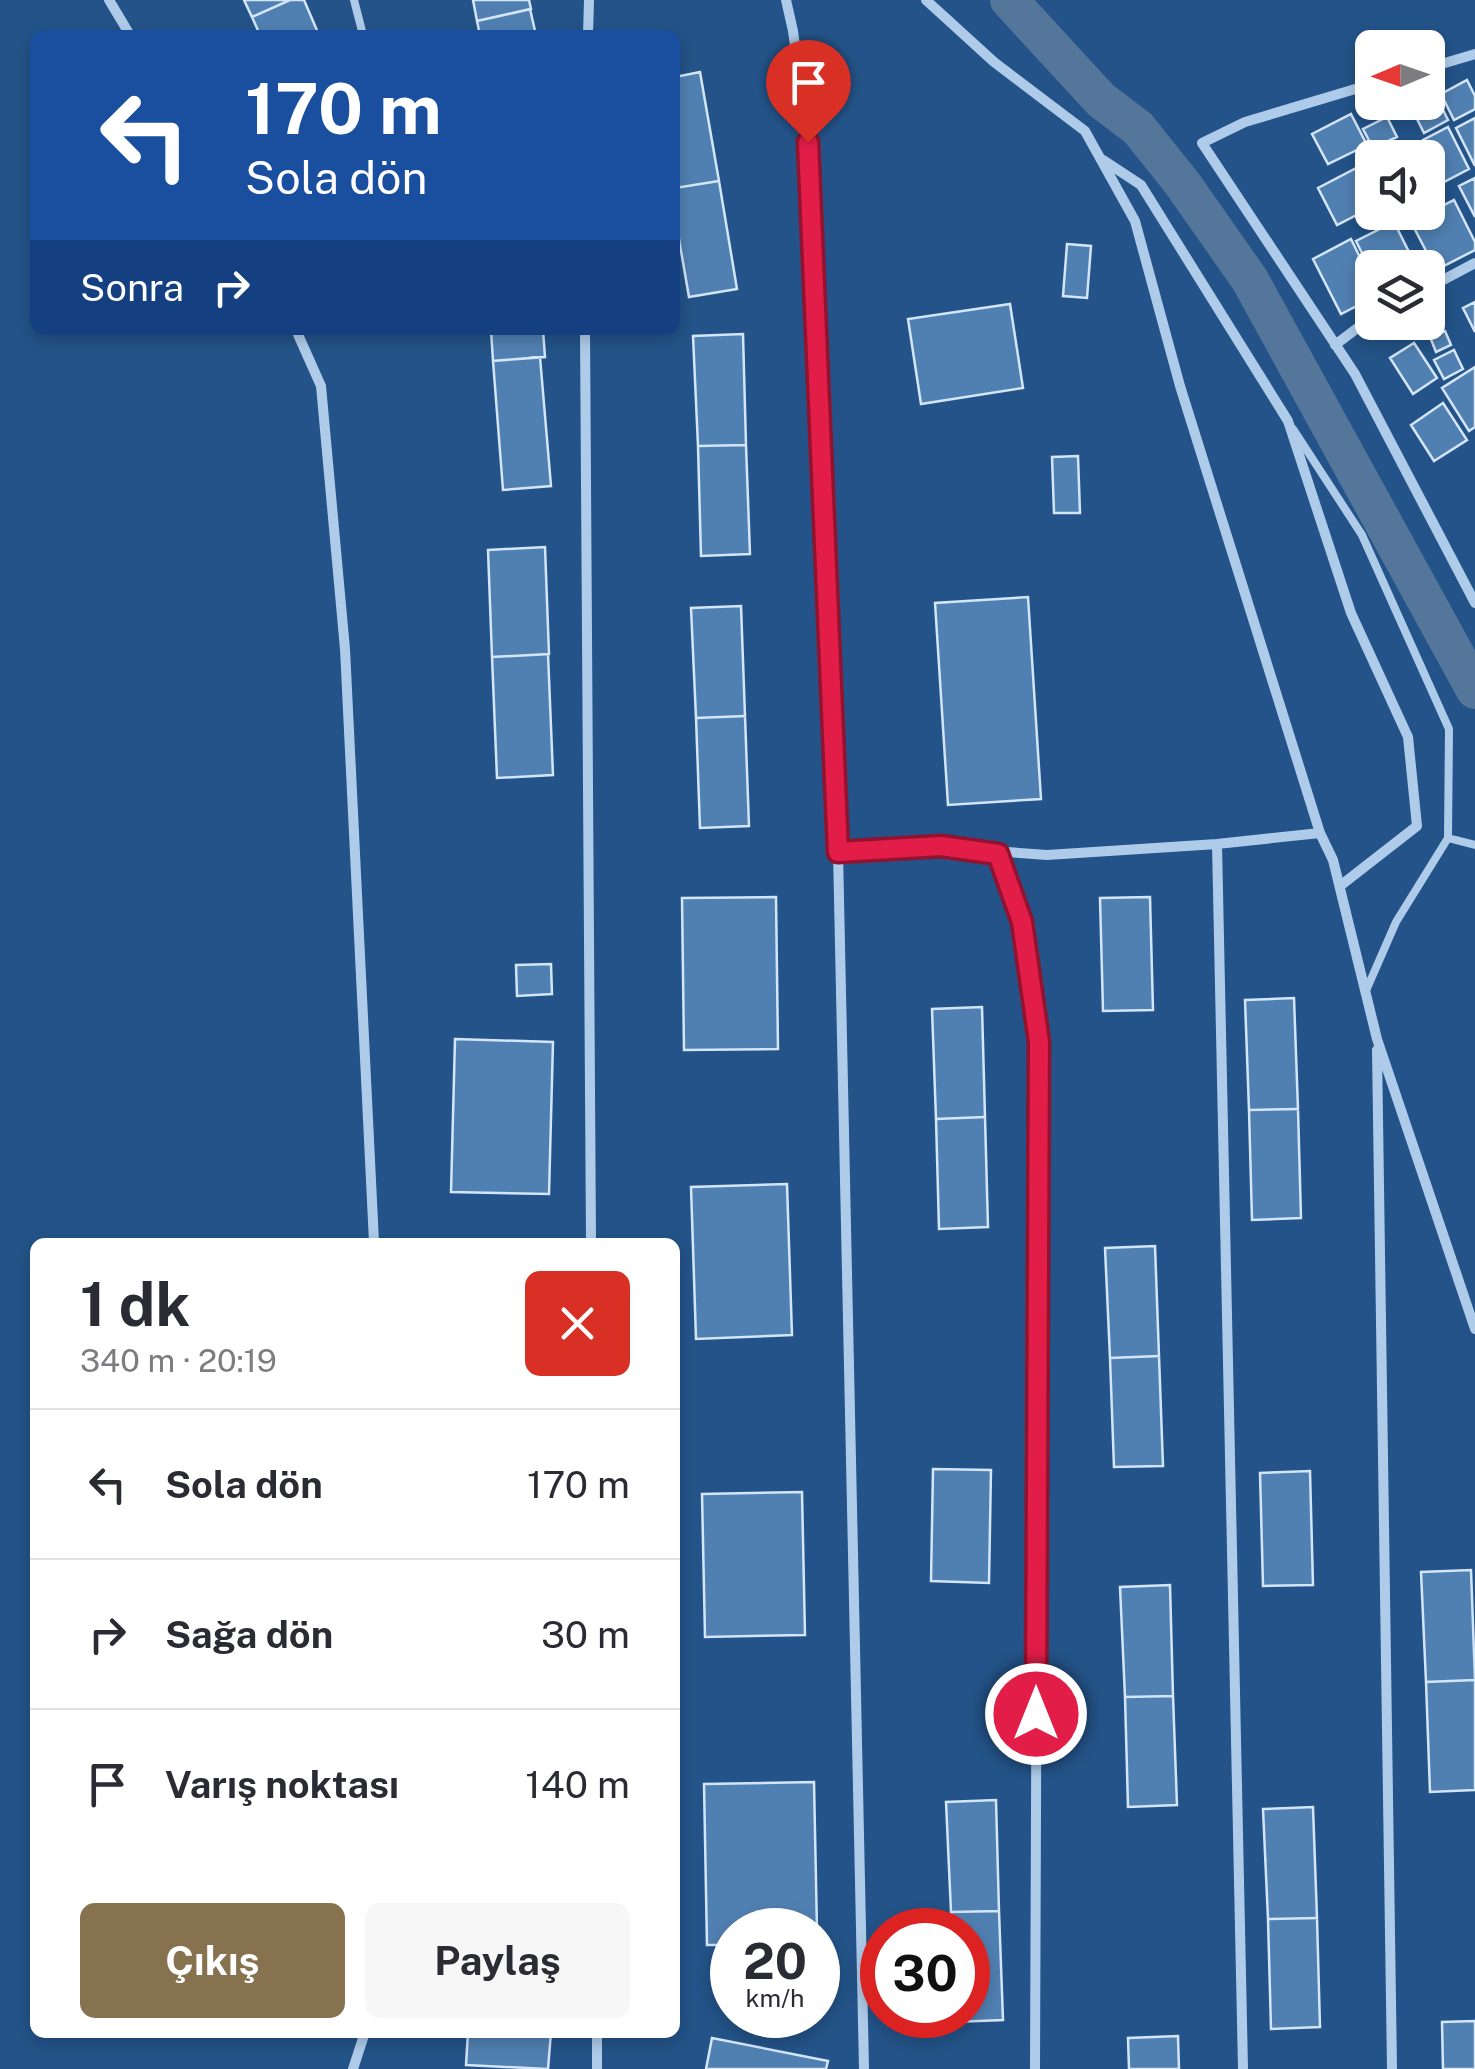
<!DOCTYPE html>
<html lang="tr">
<head>
<meta charset="utf-8">
<style>
  body { margin:0; font-family:"Public Sans",sans-serif; background:#f7f7f7; color:#2b2b33; height:100vh; display:flex; flex-direction:column; font-size:38px; white-space:nowrap }
  * { box-sizing:border-box; margin:0 }
  p { font-size:32px; color:#7c7c81 }
  .icon { flex:none; width:55px; height:55px; fill:none; stroke:currentColor; stroke-width:2; stroke-linecap:round; stroke-linejoin:round }
  .map { position:relative; flex:1; overflow:hidden }
  .side { position:absolute; left:30px; top:1238px; width:650px; height:800px; display:flex; flex-direction:column; background:#fff; border-radius:15px; box-shadow:0 5px 15px #0003 }
  .side>* { flex:none }
  .guide { position:absolute; left:30px; top:30px; width:650px; height:305px; border-radius:15px; box-shadow:0 5px 15px #0003; background:#1a4fa0; color:#fff; overflow:hidden }
  .needle { width:65px; rotate:268deg }
  .buttons { position:absolute; left:1355px; top:30px; display:grid; gap:20px }
  .buttons a { display:grid; place-items:center; width:90px; height:90px; border-radius:15px; background:#fff; box-shadow:0 5px 15px #0003; font-size:50px }
  .speed { position:absolute; left:710px; top:1908px; display:flex; gap:20px; font-size:50px; font-weight:700; text-align:center }
  .speed>* { display:grid; place-content:center; width:130px; height:130px; border-radius:50%; background:#fff; box-shadow:0 5px 15px #0003; line-height:1 }
  .speed small { font-size:25px; font-weight:400 }
  .speed .limit { border:15px solid #d22; background:#fff; color:#111 }
  .pin { position:absolute; display:grid; place-items:center; width:85px; height:85px; color:#fff; margin:-102px -42px; border-radius:50% 50% 50% 0; rotate:-45deg; box-shadow:0 0 10px #0007 }
  .pin .icon { rotate:45deg }
  .me { position:absolute; width:110px; margin:-55px; rotate:0deg; stroke-linejoin:round; filter:drop-shadow(0 0 8px #0008) }
  .turn { display:flex; align-items:center; gap:35px; height:210px; padding:0 50px; font-size:45px }
  .turn .icon { width:130px; height:130px; stroke-width:2.5 }
  .turn b { display:block; font-size:70px; line-height:85px }
  .then { display:flex; align-items:center; height:95px; padding:0 50px; background:#0003; gap:20px; font-size:38px }
  .round { display:grid; place-items:center; flex:none; width:105px; height:105px; border-radius:15px; background:#f7f7f7 }
  .overview { display:flex; align-items:center; justify-content:space-between; height:170px; padding:0 50px }
  h1 { font-size:60px; font-weight:700; line-height:75px }
  .button { display:flex; gap:20px; margin-top:auto; padding:20px 50px }
  .button a { flex:1; height:115px; border-radius:15px; background:#86724f; color:#fff; font-size:40px; font-weight:700; line-height:115px; text-align:center }
  .button a+a { background:#f7f7f7; color:#2b2b33 }
  ul { padding:0; list-style:none }
  li { display:flex; align-items:center; gap:30px; height:150px; padding:0 50px; border-top:2px solid #e1e1e2 }
  li div { flex:1 }
  li b { display:block; font-size:38px }
  li em { font-style:normal }
  .map>svg:first-child { display:block }
</style>
</head>
<body>
<div class="map">
<svg width="1475" height="2069" viewBox="0 0 1475 2069">
  <rect width="100%" height="100%" fill="#235388"/>
  <g fill="none" stroke-linecap="round" stroke-linejoin="round">
    <path stroke="#54769b" stroke-width="38" d="M1009,0l92,100 37,28 44,55 68,97 225,410"/>
  </g>
  <path fill="#5080b2" stroke="#d3e5f7" stroke-width="2.5" d="M244,0h46l-38,17z
    M290,0h14l15,35h-59l-8,-18z
    M473,0h56l2,9 -54,12z
    M530,9l6,26h-56l-3,-14z
    M700,72l19,109 -44,7v-111z
    M1467,80l8,16v13l-21,11 -13,-26z
    M1434,92l14,28 -24,13 -14,-28 18,-3v-6z
    M1351,114l16,31 -39,19 -16,-30z
    M1387,117l10,20 -24,11 -10,-19z
    M1475,118v48l-19,-38z
    M1448,127l21,42 -25,13 -21,-42z
    M1366,163l6,12v32l-35,18 -19,-37z
    M1475,178v39l-16,-31z
    M719,181l18,108 -48,8 -14,-81v-28z
    M1454,200l21,42v8l-39,20 -25,-48z
    M1394,222l23,46h-45v5l-16,-32z
    M1351,239l21,43v16l-31,16 -28,-55z
    M1067,244l24,2 -4,52 -24,-2z
    M1475,302v30l-12,-24z
    M1010,304l13,84 -102,16 -13,-85z
    M491,330h52l2,27 -52,4z
    M1445,331l6,14 -15,7 -6,-15z
    M743,334l3,111 -48,1 -5,-110z
    M1414,343l23,35 -24,16 -23,-36z
    M1454,350l9,19 -19,10 -10,-19z
    M540,357l11,129 -48,4 -10,-129z
    M1475,367v60l-6,4 -27,-43z
    M1443,403l24,37 -33,21 -23,-36z
    M746,445l4,109 -49,2 -3,-110z
    M1078,456l2,57h-26l-2,-56z
    M545,547l4,107 -57,3 -4,-107z
    M1028,597l13,202 -93,6 -13,-202z
    M741,606l4,110 -49,2 -5,-110z
    M548,654l5,121 -56,3 -5,-121z
    M745,716l4,110 -49,2 -4,-110z
    M776,897l2,152 -94,1 -2,-152z
    M1150,897l3,113 -50,1 -3,-113z
    M551,964l1,30 -35,2 -1,-31z
    M1294,998l4,111 -49,1 -4,-110z
    M982,1007l3,110 -49,2 -4,-110z
    M455,1039l98,3 -4,152 -98,-2z
    M1298,1109l3,109 -49,2 -3,-110z
    M985,1117l3,110 -49,2 -3,-110z
    M787,1184l5,151 -96,4 -5,-152z
    M1155,1246l4,110 -49,2 -5,-110z
    M1159,1356l4,110 -49,1 -4,-109z
    M933,1469l58,1 -2,113 -58,-2z
    M1310,1471l3,114 -50,1 -3,-113z
    M802,1492l3,143 -100,2 -3,-143z
    M1471,1570l4,110 -49,2 -5,-110z
    M1170,1585l3,111 -48,1 -5,-110z
    M1475,1680v110l-45,2 -4,-110z
    M1173,1696l4,109 -49,2 -3,-110z
    M814,1782l3,148h-85v15h-25l-3,-161z
    M996,1800l3,111 -48,1 -5,-110z
    M1313,1807l4,111 -49,1 -5,-110z
    M999,1911l4,109 -49,2v-7h14v-85h-17v-18z
    M1317,1918l3,109 -49,2 -3,-110z
    M1475,2021v48h-32l-1,-47z
    M468,2032h83l-3,37 -82,-4z
    M1178,2036l1,33h-50l-1,-31z
    M712,2038l116,23 -2,8h-120z"/>
  <g fill="none" stroke-linecap="round" stroke-linejoin="round">
    <path stroke="#aeccea" stroke-width="8" d="M354,0l9,35
      M1293,429l69,106 87,194 -1,109 27,7
      M1365,993l31,-71 52,-84"/>
    <path stroke="#aeccea" stroke-width="10" d="M109,0l21,35
      M786,0l7,31 15,110 30,710 26,1218
      M926,0l68,62 91,69 50,90 45,165 140,447 13,27 44,179 98,290
      M588,35l1,-35
      M1428,68l47,-14
      M1372,84l-127,38 -43,21 153,231 120,229
      M1103,160l38,25 147,236 63,192 57,124 9,89 -77,60
      M1428,288l47,-25
      M296,330l25,56 24,263 29,593
      M585,330l6,912
      M1335,345l37,-28
      M1217,844l26,1225
      M941,846l57,8 24,67 17,121 -4,1027
      M838,851l108,-4
      M993,851l54,4 170,-11 103,-11
      M1377,1050l15,1019
      M597,2032v37
      M353,2069l12,-37"/>
  </g>
  <g fill="none" stroke-linecap="round" stroke-linejoin="round">
    <defs>
      <path id="route" d="M808,142l30,710 103,-6 57,8 24,68 17,120 -3,672"/>
    </defs>
    <use href="#route" stroke="#92132f" stroke-width="25"/>
    <use href="#route" stroke="#e11d48" stroke-width="18"/>
  </g>
</svg>
<div class="buttons">
<a><svg class="needle" viewBox="-14 -14 28 28"><path d="M0-13l5 13h-10z" fill="#e53935"/><path d="M0 13l5-13h-10z" fill="#7c7c81"/></svg></a>
<a><svg class="icon" aria-label="sound" viewBox="0 0 24 24"><path d="M4 9h4l5-4v14l-5-4H4zM17 9q2 3 0 6"/></svg></a>
<a><svg class="icon" aria-label="layers" viewBox="0 0 24 24"><path d="M12 4l9 5-9 5-9-5zM3 14l9 5 9-5"/></svg></a>
</div>
<div class="speed"><div>20<small>km/h</small></div><div class="limit">30</div></div>
<div class="pin" style="left:808px;top:142px;background:#d93025"><svg class="icon" aria-label="arrive" viewBox="0 0 24 24"><path d="M6 21V4h12l-3 4 3 4H6"/></svg></div>
<svg class="me" style="left:1036px;top:1714px" viewBox="-20 -20 40 40"><circle r="17" fill="#e11d48" stroke="#fff" stroke-width="3"/><path d="M0-11L8 9 0 5-8 9z" fill="#fff"/></svg>
<div class="guide">
<div class="turn"><svg class="icon" aria-label="left" viewBox="0 0 24 24"><path d="M17 20v-9H6M10 6l-5 5 5 5"/></svg><div><b>170 m</b>Sola dön</div></div>
<div class="then">Sonra<svg class="icon" aria-label="right" viewBox="0 0 24 24"><path d="M7 20v-9h11M14 6l5 5-5 5"/></svg></div>
</div>
<section class="side">
<div class="overview"><div><h1>1 dk</h1><p>340 m · 20:19</p></div><a class="round" style="background:#d93025;color:#fff"><svg class="icon" aria-label="close" viewBox="0 0 24 24"><path d="M6 6l12 12M18 6L6 18"/></svg></a></div>
<ul>
<li><svg class="icon" aria-label="left" viewBox="0 0 24 24"><path d="M17 20v-9H6M10 6l-5 5 5 5"/></svg><div><b>Sola dön</b></div><em>170 m</em></li>
<li><svg class="icon" aria-label="right" viewBox="0 0 24 24"><path d="M7 20v-9h11M14 6l5 5-5 5"/></svg><div><b>Sağa dön</b></div><em>30 m</em></li>
<li><svg class="icon" aria-label="arrive" viewBox="0 0 24 24"><path d="M6 21V4h12l-3 4 3 4H6"/></svg><div><b>Varış noktası</b></div><em>140 m</em></li>
</ul>
<div class="button"><a>Çıkış</a><a>Paylaş</a></div>
</section>
</div>
</body>
</html>
